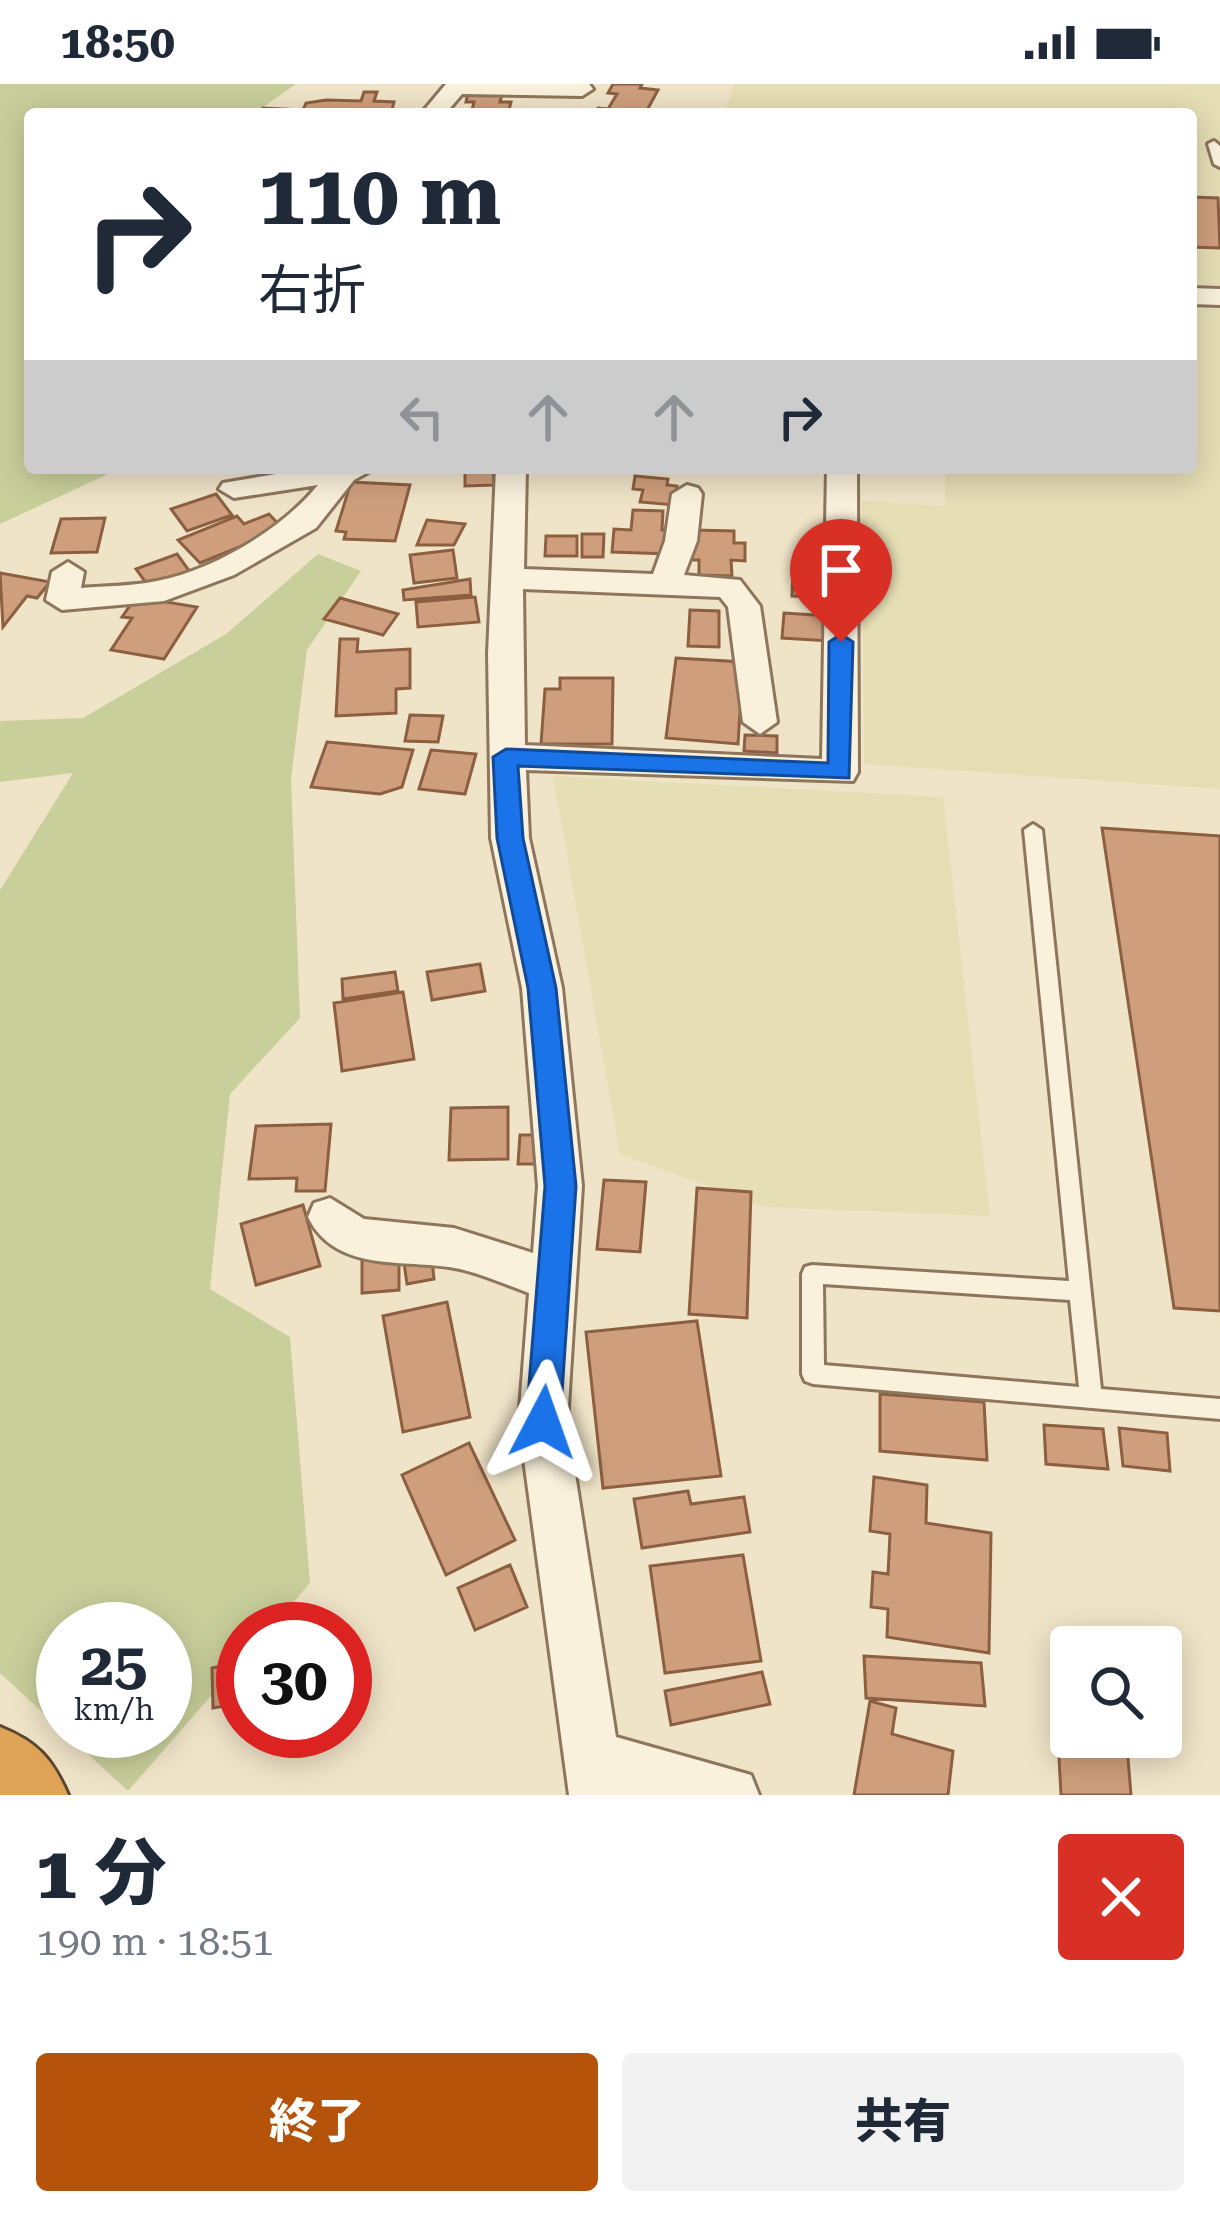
<!DOCTYPE html>
<html lang="ja">
<head>
<meta charset="utf-8">
<style>
  body { margin:0; font-family:"Roboto Serif","Noto Sans JP",serif; background:#f2f2f3; color:#1f2937; height:100vh; display:flex; flex-direction:column; font-size:45px; white-space:nowrap }
  * { box-sizing:border-box; margin:0 }
  p { font-size:39px; color:#747a83 }
  .icon { flex:none; width:66px; height:66px; fill:none; stroke:currentColor; stroke-width:2; stroke-linecap:round; stroke-linejoin:round }
  .map { position:relative; height:1711px; overflow:hidden }
  .details { display:flex; flex-direction:column; background:#fff; flex:1 }
  .details>* { flex:none }
  .hud { position:absolute; left:24px; top:24px; width:1173px; height:366px; border-radius:12px; box-shadow:0 6px 30px #0003; background:#fff; color:#1f2937; overflow:hidden }
  .fabs { position:absolute; left:1050px; top:1542px; display:grid; gap:24px }
  .fabs a { display:grid; place-items:center; width:132px; height:132px; border-radius:12px; background:#fff; box-shadow:0 6px 30px #0003; font-size:60px }
  .speed { position:absolute; left:36px; top:1518px; display:flex; gap:24px; font-size:60px; font-weight:700; text-align:center }
  .speed>* { display:grid; place-content:center; width:156px; height:156px; border-radius:50%; background:#fff; box-shadow:0 6px 30px #0003; line-height:1 }
  .speed small { font-size:30px; font-weight:400 }
  .speed .limit { border:18px solid #d22; background:#fff; color:#111 }
  .pin { position:absolute; display:grid; place-items:center; width:102px; height:102px; color:#fff; margin:-123px -51px; border-radius:50% 50% 50% 0; rotate:-45deg; box-shadow:0 0 12px #0007 }
  .pin .icon { rotate:45deg }
  .me { position:absolute; width:132px; margin:-66px; rotate:4deg; stroke-linejoin:round; filter:drop-shadow(0 0 9px #0008) }
  .turn { display:flex; align-items:center; gap:42px; height:252px; padding:0 36px; font-size:54px }
  .turn .icon { width:156px; height:156px; stroke-width:2.5 }
  .turn b { display:block; font-size:84px; line-height:102px }
  .lanes { display:flex; align-items:center; height:114px; padding:0 36px; background:#0003; justify-content:center; gap:60px; direction:ltr }
  .lanes .off { opacity:.35 }
  .round { display:grid; place-items:center; flex:none; width:126px; height:126px; border-radius:12px; background:#f2f2f3 }
  .head { display:flex; align-items:center; justify-content:space-between; height:204px; padding:0 36px }
  h1 { font-size:72px; font-weight:800; line-height:90px }
  .button { display:flex; gap:24px; margin-top:auto; padding:24px 36px }
  .button a { flex:1; height:138px; border-radius:12px; background:#b45309; color:#fff; font-size:48px; font-weight:800; line-height:138px; text-align:center }
  .button a+a { background:#f2f2f3; color:#1f2937 }
  .status { display:flex; justify-content:space-between; align-items:center; height:84px; padding:0 60px; background:#fff; direction:ltr }
  .status svg { height:33px; fill:currentColor }
  .map>svg:first-child { display:block }
</style>
</head>
<body>
<div class="status"><b>18:50</b><svg viewBox="0 0 49 12"><path d="M0 12V9h3v3zM5 12V6h3v6zM10 12V3h3v9zM15 12V0h3v12zM26 1h20v11H26zM47 4h2v5h-2z"/></svg></div>
<div class="map">
<svg width="1220" height="1711" viewBox="0 0 1220 1711">
  <rect width="100%" height="100%" fill="#f0e4c8"/>
  <path fill="#e6deb5" d="M735,0h485v208l-29,-2v-176l-467,-1z
    M1191,220l29,2v483l-356,-25 -2,-263 83,5v-38h246z
    M553,692l390,21 47,419 -226,-9 -144,-53z"/>
  <path fill="#c9cf9b" fill-rule="evenodd" d="M0,0h296l-43,30h-223v259l-6,22 6,2v71h91l-121,56z
    M318,470l43,17 -54,79 -16,129 9,239 -70,76 -20,195 80,48 20,246 -40,46h-27v30l-115,132 -128,-118v-783l73,-117 -73,9v-61l83,-3 143,-84zM63,1545h102v102h-102z"/>
  <path fill="#cf9f7d" stroke="#8d5f41" stroke-width="3" d="M613,0h29l-2,4 18,2 -13,24h-51l4,-6 10,1 9,-15 -9,-1z
    M364,8h13l-3,9 20,1 -3,12h-130l2,-6 40,2 3,-7 20,-3 35,1z
    M468,9l34,1 -2,8h11l-3,12h-37l3,-12h-8z
    M1191,113l27,1 2,50 -29,-1z
    M465,384h28l1,17 -29,1z
    M635,392l33,3 -1,6 10,1 -3,19 -34,-3 3,-12 -10,-1z
    M351,398l59,3 -15,56 -51,-2 2,-7 -10,-1z
    M216,410l16,21 -45,16 -16,-22z
    M633,426l30,1 -1,19h10l-2,24 -58,-2 2,-23 17,1z
    M269,430l14,15 -83,34 -22,-23 59,-24 7,8z
    M105,434l-8,34 -46,1 10,-34z
    M427,436l38,4 -11,21h-37z
    M693,446l41,1v12h11v18l-14,-1 1,16 -33,-1v-15h-18v-9l12,1z
    M582,450h22l-1,23h-21z
    M546,452h31v20h-32z
    M453,466l4,28 -43,5 -4,-28z
    M177,470l13,18 -41,15 -13,-18z
    M793,485l37,2v38l-15,-1v-11l-23,-1z
    M0,489l50,9 -13,16 -10,-2 -24,31z
    M470,495l1,16 -67,5 -1,-10z
    M136,513l61,10 -33,52 -53,-9 21,-32 -10,-1z
    M475,513l4,25 -61,5 -2,-25z
    M340,514l58,16 -15,21 -59,-16z
    M690,526l29,1v36l-31,-1z
    M784,529l46,3v25l-48,-3z
    M340,555h18l-1,13 53,-3v39l-14,1v24l-60,3z
    M676,574l67,4 -5,82 -72,-6z
    M560,594h53l-1,66h-71l4,-55h15z
    M410,631l33,1 -5,26 -33,-1z
    M745,651l32,1v17l-33,-2z
    M327,658l86,8 -11,37 -22,7 -69,-7z
    M431,666l45,4 -11,40 -46,-5z
    M1102,744l118,8v475l-46,-3z
    M480,880l5,27 -53,9 -5,-28z
    M395,888l3,19 -55,8 -1,-20z
    M403,908l11,67 -72,12 -8,-68z
    M508,1023v52l-59,1 2,-52z
    M331,1040l-6,67h-29l1,-13 -48,1 7,-53z
    M520,1051h21l-3,29h-20z
    M604,1096l42,2 -6,70 -43,-3z
    M697,1104l54,4 -4,126 -58,-4z
    M303,1121l17,61 -64,19 -15,-61z
    M431,1167l3,28 -27,5 -4,-28z
    M399,1172v34l-37,3v-34z
    M447,1218l23,115 -67,15 -20,-116z
    M697,1237l24,155 -118,12 -17,-156z
    M880,1310l104,8 3,58 -107,-9z
    M1044,1341l59,4 5,40 -62,-5z
    M1119,1344l48,5 3,38 -47,-5z
    M469,1359l46,97 -69,35 -44,-100z
    M874,1393l53,8 -1,38 65,10 -2,120 -102,-16 1,-28 -17,-2 2,-35 15,2 2,-40 -20,-3z
    M688,1407l3,13 53,-7 6,35 -108,16 -8,-49z
    M743,1471l18,106 -96,12 -15,-107z
    M510,1481l17,42 -52,23 -17,-42z
    M864,1572l117,7 4,43 -119,-8z
    M243,1578v41l-30,5 -1,-40z
    M762,1588l8,32 -99,21 -6,-34z
    M870,1617l26,7 -4,26 61,17 -5,44h-94z
    M1058,1654l69,8 4,49h-70z"/>
  <g fill="none" stroke-linecap="round" stroke-linejoin="round">
    <defs>
      <path id="lane" d="M1214,57l6,5v21l-6,-3 -6,-20z
        M1033,740l9,6 59,559 119,10v20l-407,-35 -8,-3 -3,-7v-100l3,-7 7,-2 257,16 -45,-451zM823,1200l247,16 9,87 -255,-22z"/>
      <path id="street" d="M446,0h143l4,5 -11,7 -120,-2 -17,20h-24z
        M1191,204l29,1v16l-29,-1z
        M311,384l61,2 -18,10 -38,48 -82,47 -70,26 -102,9 -16,-10 6,-28 16,-10 16,10 -3,16c25,-2 51,-2 76,-7 57,-11 125,-52 161,-96l-84,13 -15,-9 4,-6z
        M496,384h30l-2,101 129,5 12,-33 7,-47 15,-9 11,3 4,6 -5,47 -13,34 56,5 20,26 17,116 -17,12 -17,-12 -15,-115 -8,-10 -197,-8 2,156 297,14 5,-291h30l1,304 -5,9 -327,-11 3,68 33,150 20,198 -15,236 49,315 135,38 8,20h-190l-50,-373 10,-129c-25,-9 -53,-22 -80,-26 -50,-7 -115,4 -141,-50l6,-14 16,-5 34,21 90,9 79,25 5,-67 -16,-198 -31,-150 -3,-184z"/>
      <path id="highway" d="M0,1643c37,15 52,31 68,68h-68z"/>
    </defs>
    <use href="#lane" stroke="#8d765c" stroke-width="6"/>
    <use href="#street" stroke="#8d765c" stroke-width="6"/>
    <use href="#highway" stroke="#5b4430" stroke-width="6"/>
    <use href="#lane" fill="#faf1dc" fill-rule="evenodd"/>
    <use href="#street" fill="#faf1dc" fill-rule="evenodd"/>
    <use href="#highway" fill="#e0a458" fill-rule="evenodd"/>
  </g>
  <path fill="#1a73e8" stroke="#114b97" stroke-width="3" d="M841,550l12,8 -4,136 -331,-12 5,72 33,150 20,198 -16,236 -5,11 -12,5 -12,-5 -5,-11 19,-236 -17,-198 -31,-150 -4,-81 13,-8 322,14 1,-121z"/>
</svg>
<div class="fabs">
<a><svg class="icon" aria-label="search" viewBox="0 0 24 24"><circle cx="10" cy="10" r="6"/><path d="M15 15l6 6"/></svg></a>
</div>
<div class="speed"><div>25<small>km/h</small></div><div class="limit">30</div></div>
<div class="pin" style="left:841px;top:558px;background:#d93025"><svg class="icon" aria-label="arrive" viewBox="0 0 24 24"><path d="M6 21V4h12l-3 4 3 4H6"/></svg></div>
<svg class="me" style="left:543px;top:1338px" viewBox="-20 -20 40 40"><path d="M0-17L14 15 0 8-14 15z" fill="#1a73e8" stroke="#fff" stroke-width="4"/></svg>
<div class="hud">
<div class="turn"><svg class="icon" aria-label="right" viewBox="0 0 24 24"><path d="M7 20v-9h11M14 6l5 5-5 5"/></svg><div><b>110 m</b>右折</div></div>
<div class="lanes"><svg class="icon off" aria-label="left" viewBox="0 0 24 24"><path d="M17 20v-9H6M10 6l-5 5 5 5"/></svg><svg class="icon off" aria-label="ahead" viewBox="0 0 24 24"><path d="M12 20V5M6 11l6-6 6 6"/></svg><svg class="icon off" aria-label="ahead" viewBox="0 0 24 24"><path d="M12 20V5M6 11l6-6 6 6"/></svg><svg class="icon" aria-label="right" viewBox="0 0 24 24"><path d="M7 20v-9h11M14 6l5 5-5 5"/></svg></div>
</div>
</div>
<section class="details">
<div class="head"><div><h1>1 分</h1><p>190 m · 18:51</p></div><a class="round" style="background:#d93025;color:#fff"><svg class="icon" aria-label="close" viewBox="0 0 24 24"><path d="M6 6l12 12M18 6L6 18"/></svg></a></div>
<div class="button"><a>終了</a><a>共有</a></div>
</section>
</body>
</html>
